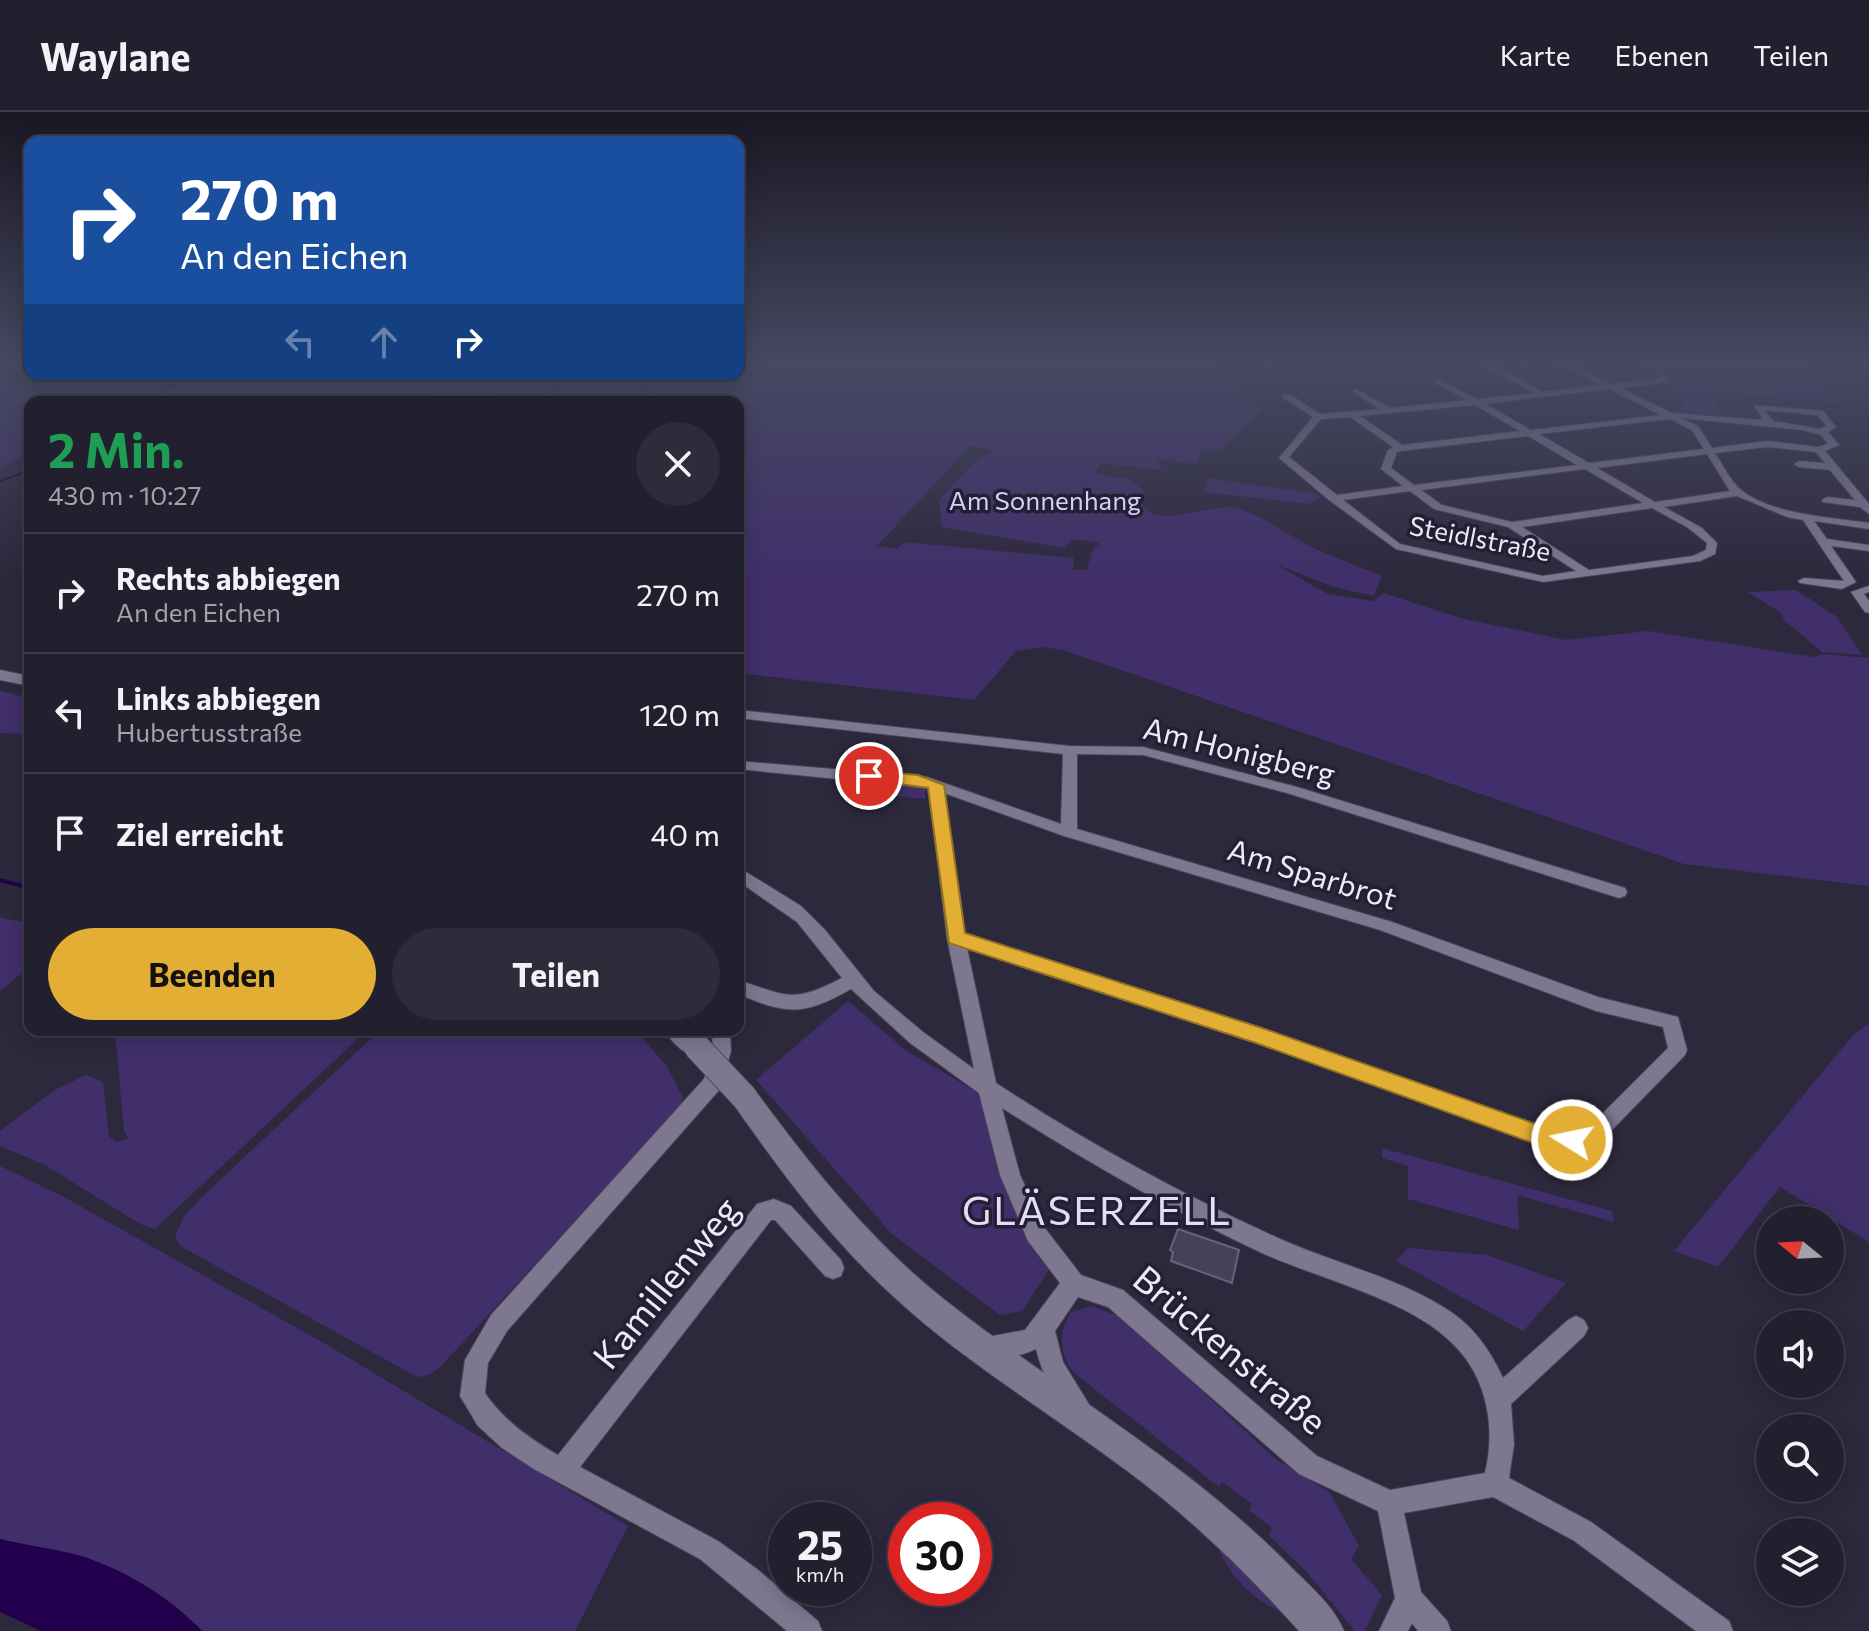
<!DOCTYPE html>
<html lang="de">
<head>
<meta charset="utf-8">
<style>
  body { margin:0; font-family:Commissioner,sans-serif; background:#2e2c3a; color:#f1f3f6; height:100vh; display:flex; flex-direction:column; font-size:30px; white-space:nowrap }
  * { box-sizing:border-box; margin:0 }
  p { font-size:26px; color:#a2a2aa }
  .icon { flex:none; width:44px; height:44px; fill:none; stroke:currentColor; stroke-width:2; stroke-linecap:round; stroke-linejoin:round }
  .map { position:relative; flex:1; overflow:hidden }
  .side { position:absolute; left:24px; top:284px; width:720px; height:640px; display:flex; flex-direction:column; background:#221f2e; border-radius:16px; box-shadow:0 4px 20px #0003,0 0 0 2px #3f3d4a }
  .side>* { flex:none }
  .top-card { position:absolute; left:24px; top:24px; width:720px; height:244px; border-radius:16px; box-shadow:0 4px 20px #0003,0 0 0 2px #3f3d4a; background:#1a4fa0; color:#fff; overflow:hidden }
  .needle { width:52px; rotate:288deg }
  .controls { position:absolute; left:1756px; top:1094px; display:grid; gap:16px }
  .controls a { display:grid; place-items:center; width:88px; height:88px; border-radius:50%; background:#221f2e; box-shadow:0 4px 20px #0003,0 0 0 2px #3f3d4a; font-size:40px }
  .speed { position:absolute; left:768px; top:1390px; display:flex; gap:16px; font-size:40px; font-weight:700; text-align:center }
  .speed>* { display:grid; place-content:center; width:104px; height:104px; border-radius:50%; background:#221f2e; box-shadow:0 4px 20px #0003,0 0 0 2px #3f3d4a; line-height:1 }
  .speed small { font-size:20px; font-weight:400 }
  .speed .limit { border:12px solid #d22; background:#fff; color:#111 }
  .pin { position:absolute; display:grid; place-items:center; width:68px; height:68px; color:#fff; margin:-34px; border:4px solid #fff; border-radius:50%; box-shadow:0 2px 8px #0007 }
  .me { position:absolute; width:88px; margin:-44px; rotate:280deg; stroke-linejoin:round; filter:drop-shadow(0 0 6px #0008) }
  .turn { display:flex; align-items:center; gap:28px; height:168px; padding:0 24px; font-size:36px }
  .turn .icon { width:104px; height:104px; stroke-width:2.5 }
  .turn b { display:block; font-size:56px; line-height:68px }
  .lanes { display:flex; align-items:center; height:76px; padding:0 24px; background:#0003; justify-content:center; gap:40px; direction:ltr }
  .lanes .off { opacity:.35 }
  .round { display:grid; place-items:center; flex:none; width:84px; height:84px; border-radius:42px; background:#2e2c3a }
  .headline { display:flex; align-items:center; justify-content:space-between; height:136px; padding:0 24px }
  h1 { font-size:48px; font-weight:700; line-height:60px; color:#1e9e55 }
  .button { display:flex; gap:16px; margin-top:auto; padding:16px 24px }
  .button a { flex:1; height:92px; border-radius:48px; background:#e2af34; color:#111; font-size:32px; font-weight:700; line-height:92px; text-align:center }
  .button a+a { background:#2e2c3a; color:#f1f3f6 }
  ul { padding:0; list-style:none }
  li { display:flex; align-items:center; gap:24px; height:120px; padding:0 24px; border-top:2px solid #3f3d4a }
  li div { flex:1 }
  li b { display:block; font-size:30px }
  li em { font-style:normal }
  header { display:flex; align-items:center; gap:48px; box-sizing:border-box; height:112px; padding:0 40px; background:#221f2e; border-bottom:2px solid #3f3d4a }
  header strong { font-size:38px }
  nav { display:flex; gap:44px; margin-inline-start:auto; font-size:28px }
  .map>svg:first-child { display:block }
</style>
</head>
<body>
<header>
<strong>Waylane</strong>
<nav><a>Karte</a><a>Ebenen</a><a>Teilen</a></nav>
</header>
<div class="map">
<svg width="1869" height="1519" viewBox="0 0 1869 1519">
  <rect width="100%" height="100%" fill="#2d293d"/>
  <path fill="#402f6a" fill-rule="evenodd" d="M738,252h483l-8,2 32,23 -9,2 26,19 -46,42 -15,-1 -4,13 -41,-5 7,11 -63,-7 -6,11 34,5 17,12 -4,12c13,27 68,2 87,4 33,5 61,30 90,43 21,10 43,17 64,26l-8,20 -40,-9 -59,-23 53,30 46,7 10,-8 76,25 106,22 82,-9 166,26 10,-3 45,4v228l-185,-22 -621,-214 -21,-3 -26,4 -42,49 -236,-27v-161l9,-9 -4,-3 -5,5v-103h-76l-26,-28h102zM970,334l24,4 -19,11 -36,39 3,27 122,21 10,-9 26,4 -8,8 -5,19h-14l1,-12 -169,-16 -9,7 -19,-3z
    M1660,252h145l36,39 -133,-12 17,27 -52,-5 10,-1 -4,-3 6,-1z
    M99,262h86l-37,28h-118v54l-6,-1 -24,14v-82l95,-8z
    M189,262h389l-45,25 -54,-10 -83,6 -1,7h-242z
    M590,262h38l26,28h-121z
    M1208,366l104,15 9,4 -13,7 -104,-12z
    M1796,478l41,27 25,38 -40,-3 -38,-32 -3,-7 -33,-21z
    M0,579l30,7v45l-7,-9 -23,-1z
    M870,669l55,7v11l-40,-4 -11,-4z
    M0,805l30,7v42l-30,25z
    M848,889l57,49 72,42 52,151 21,25 -28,43 -22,4 -109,-82 -135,-153z
    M1869,911v219l-89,-55 -62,80 -44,-16 180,-217z
    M115,918h252l-212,199 -15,-5 -95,-59 -45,-19v-15l55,-41 31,-15 17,7 6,54 7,6 13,-4 -5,-6z
    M380,918h255l31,35 17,33 -4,10 -237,257 -13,10 -12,2 -237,-131 -5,-9 9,-21 18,-19z
    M1382,1036l230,63 2,11 -97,-27 2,35 -111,-31v-33l-26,-8z
    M0,1054l64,31 265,149 299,180 -53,105h-372c-61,-63 -122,-74 -203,-92z
    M1408,1136l79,7 79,28 -43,48 -127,-70z
    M1092,1194l26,10 14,10 141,131 57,36 29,53 -8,13 31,36 -17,36h-10l-49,-60 -37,-35 3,-8 -23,-18 3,-6 -30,-22 -3,5 -146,-115c-14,-21 -15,-38 -2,-60z
    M1219,1436l70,66c-30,-8 -61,-37 -70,-66z"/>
  <path fill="#22004d" d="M0,1427c24,6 50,9 74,15 47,13 94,42 128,77h-161l-41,-19z"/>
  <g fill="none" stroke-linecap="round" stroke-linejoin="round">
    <path stroke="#22004d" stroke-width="2" d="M150,290l38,-28
      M0,369l30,-11"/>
    <path stroke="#22004d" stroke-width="4" d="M0,768l30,8"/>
  </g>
  <path fill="#464157" stroke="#67627a" stroke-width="2" d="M1178,1117l61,21 -7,33 -61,-22 2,-9 -3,-2z"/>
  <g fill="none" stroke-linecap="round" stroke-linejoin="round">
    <defs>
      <path id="street" d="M1486,252h5l52,28 58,-7 -41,-21h11l41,20 49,-6 -4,-6 -15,-8h11l10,4 6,14 -49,6 52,25 91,7 -9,-15 69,6 13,16 -8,5 11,13 -14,6 44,53v10l-9,-7 -37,-5 -1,-2 5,-3 28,3 -25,-30 -31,-3 -5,-3 5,-3 26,2 -9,-11 -49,-5 -52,6c8,12 15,28 26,37 32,25 89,27 128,33v6l-55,-8 13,18 42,6v6l-38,-5 25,36 -14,7 -42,-6 -2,-2 6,-3 40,3 -41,-61 -16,-3 -50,-21 -73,11 38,21 15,15 -2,11 -15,7 -157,21 -147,-33 -67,-49 -50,-42 34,-41 -30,-19v-4h6l31,20 60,-5 -26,-16v-4h3l33,19 77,-8 -32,-17 3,-4 39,20 58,-6 -50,-25zM1609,277l52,26 -130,15 -46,-26zM1475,293l45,26 -118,14 -42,-29zM1764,298l53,5 10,11 -7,3 -47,-8zM1350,305l43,30 -5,3 -7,19 22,17 -66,9 -48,-38 32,-38zM1681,306l121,12 19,5 7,9 -10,3 -51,-6 -55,7 -14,-22zM1670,307l22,11 12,19 -115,14 -50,-29zM1528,324l49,29 -163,20 -23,-17 6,-16 4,-1zM1707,342l23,37 -75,11 -58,-34zM1585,357l58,34 -131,19 -70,-17 -21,-15zM1410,379l24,18 74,18 68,44 -33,5 -143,-32 -57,-44zM1652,396l35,19 20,16 -1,7 -13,6 -104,14 -67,-43z
        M1869,474v6l-5,2 5,7v12l-4,-1 -14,-20z
        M738,598l332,36 73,1 154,40 328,101 2,4 -2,4 -6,2 -332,-105 -144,-38 -66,-1v75l315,93 206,75 80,20 9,33 -2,5 -80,82 -33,12 -39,-7 -276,-99 -290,-95 29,135c90,59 185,111 282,155 57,26 121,39 173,74 25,17 40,40 52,66l65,-58 8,-4 8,4 4,8 -4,8 -73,68 3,40 -5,34 82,44 138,99 4,10h-37l-123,-91 -80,-43 -89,16 17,79 26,29 4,10h-33l-6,-8 -4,8h-29l16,-33 -17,-87 -79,-37 -191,-167 -30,-10 -23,34 8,31 27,44 -3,9 -9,3c-21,-8 -37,-48 -42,-69 -18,8 -41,14 -59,6l-4,-8 4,-8 48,-9 35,-47 -32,-42 -28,-66 -21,-82 -69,-50 -59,-54c-48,27 -63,26 -113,5v-14c50,16 54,24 104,-2l-45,-56 -59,-41v-14l63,39 24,24 49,61 49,41 51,37 -27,-131 -18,-150 -191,-19v-8l189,16 134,47 2,-70 -325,-36zM944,681l120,43 316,94 216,81 67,16 5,21 -77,77 -19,6 -39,-7 -271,-95 -298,-95zM1002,996c84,53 170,103 260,145 57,26 147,46 191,91 34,33 43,83 32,129l-95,17 -73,-34 -194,-166 -42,-15 -37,-48 -24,-52z
        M712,918h18l1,21 -11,38 -213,242 -19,32 -3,30c18,27 45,46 73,62l199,-251 17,-5 17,7 50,54 3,8 -3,8 -8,3 -8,-3 -50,-56h-4l-191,247 138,74 39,28 61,52 4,10h-35l-87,-72 -166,-90 -32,-21 -24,-22 -18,-30 5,-36 26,-45 213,-236 9,-28z"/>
      <path id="secondary" d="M0,558l30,6v10l-30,-6z
        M665,918h30l15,17 -4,7c-17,6 -33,-9 -41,-24z
        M744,974l10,3c56,76 115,151 191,211 115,91 236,157 341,262 20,21 47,42 58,69h-45c-53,-59 -109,-114 -173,-161 -77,-58 -162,-108 -233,-174 -62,-56 -111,-123 -159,-191l-3,-8 3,-8z"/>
    </defs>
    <use href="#street" stroke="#4a4557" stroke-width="2"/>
    <use href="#secondary" stroke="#4a4557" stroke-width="2"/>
    <use href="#street" fill="#7d7890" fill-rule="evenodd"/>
    <use href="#secondary" fill="#7d7890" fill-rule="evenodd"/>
    <defs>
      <path id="secondary-bridge" d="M697,935l47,50"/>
    </defs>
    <use href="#secondary-bridge" stroke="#4a4557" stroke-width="28" stroke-linecap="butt"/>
    <use href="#secondary-bridge" stroke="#7d7890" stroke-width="26"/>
  </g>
  <linearGradient id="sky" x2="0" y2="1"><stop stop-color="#191722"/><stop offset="0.54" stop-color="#464962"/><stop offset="1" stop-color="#464962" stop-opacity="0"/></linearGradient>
  <rect width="1869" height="465" fill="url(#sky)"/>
  <path fill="#e2af34" stroke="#937222" stroke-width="2" d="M869,659l49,4 26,10 21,148 297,95 271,95 48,10 3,7 -3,8 -9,3 -39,-8 -277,-100 -307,-100 -21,-155 -65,-9 -2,-3z"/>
  <g text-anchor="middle" stroke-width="7" stroke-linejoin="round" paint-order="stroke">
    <g font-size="26" fill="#d6cdfa" stroke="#241f33">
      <text x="1045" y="398">Am Sonnenhang</text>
    </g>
    <g font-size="26" fill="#edebf8" stroke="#241f33">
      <text transform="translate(1480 427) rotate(11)" y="9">Steidlstraße</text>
    </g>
    <g font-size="30" fill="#edebf8" stroke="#241f33">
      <text transform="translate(1239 640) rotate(14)" y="10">Am Honigberg</text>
      <text transform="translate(1312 763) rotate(17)" y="10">Am Sparbrot</text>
    </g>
    <g font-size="36" fill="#edebf8" stroke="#241f33">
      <text transform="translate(666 1171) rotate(-51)" y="13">Kamillenweg</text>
      <text transform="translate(1230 1238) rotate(40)" y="13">Brückenstraße</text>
    </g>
    <g font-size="40" letter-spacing="2" fill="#e2ddf8" stroke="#241f33">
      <text x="1097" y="1113">GLÄSERZELL</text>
    </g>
  </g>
</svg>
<div class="controls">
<a><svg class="needle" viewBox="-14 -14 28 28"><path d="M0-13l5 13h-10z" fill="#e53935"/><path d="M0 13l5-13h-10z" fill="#a2a2aa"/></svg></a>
<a><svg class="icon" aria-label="sound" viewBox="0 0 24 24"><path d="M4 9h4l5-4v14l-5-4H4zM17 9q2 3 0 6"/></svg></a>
<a><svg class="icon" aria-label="search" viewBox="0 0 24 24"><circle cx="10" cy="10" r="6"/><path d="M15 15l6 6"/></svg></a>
<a><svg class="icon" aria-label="layers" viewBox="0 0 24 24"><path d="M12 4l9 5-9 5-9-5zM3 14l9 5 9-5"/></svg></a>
</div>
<div class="speed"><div>25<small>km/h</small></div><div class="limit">30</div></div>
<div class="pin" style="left:869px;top:664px;background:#d93025"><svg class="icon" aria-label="arrive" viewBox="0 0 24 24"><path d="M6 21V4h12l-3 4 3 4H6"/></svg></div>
<svg class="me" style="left:1572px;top:1028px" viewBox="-20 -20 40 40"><circle r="17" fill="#e2af34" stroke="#fff" stroke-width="3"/><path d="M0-11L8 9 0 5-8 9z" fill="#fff"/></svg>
<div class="top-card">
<div class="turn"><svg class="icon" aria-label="right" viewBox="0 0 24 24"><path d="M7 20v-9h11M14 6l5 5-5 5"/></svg><div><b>270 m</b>An den Eichen</div></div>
<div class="lanes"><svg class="icon off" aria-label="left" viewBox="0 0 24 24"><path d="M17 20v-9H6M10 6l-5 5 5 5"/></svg><svg class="icon off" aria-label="ahead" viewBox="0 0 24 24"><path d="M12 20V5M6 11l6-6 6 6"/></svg><svg class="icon" aria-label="right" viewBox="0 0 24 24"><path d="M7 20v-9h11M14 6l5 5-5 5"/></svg></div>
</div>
<section class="side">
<div class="headline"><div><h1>2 Min.</h1><p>430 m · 10:27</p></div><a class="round"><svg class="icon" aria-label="close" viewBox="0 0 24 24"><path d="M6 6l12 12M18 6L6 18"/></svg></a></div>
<ul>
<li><svg class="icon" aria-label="right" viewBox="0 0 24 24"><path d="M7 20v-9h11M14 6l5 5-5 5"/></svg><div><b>Rechts abbiegen</b><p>An den Eichen</p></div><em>270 m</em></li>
<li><svg class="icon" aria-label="left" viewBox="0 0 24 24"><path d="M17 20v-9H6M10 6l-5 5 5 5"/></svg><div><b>Links abbiegen</b><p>Hubertusstraße</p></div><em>120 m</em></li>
<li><svg class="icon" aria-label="arrive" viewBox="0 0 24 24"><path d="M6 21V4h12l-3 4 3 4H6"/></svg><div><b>Ziel erreicht</b></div><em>40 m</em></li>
</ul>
<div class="button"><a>Beenden</a><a>Teilen</a></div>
</section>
</div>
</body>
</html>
